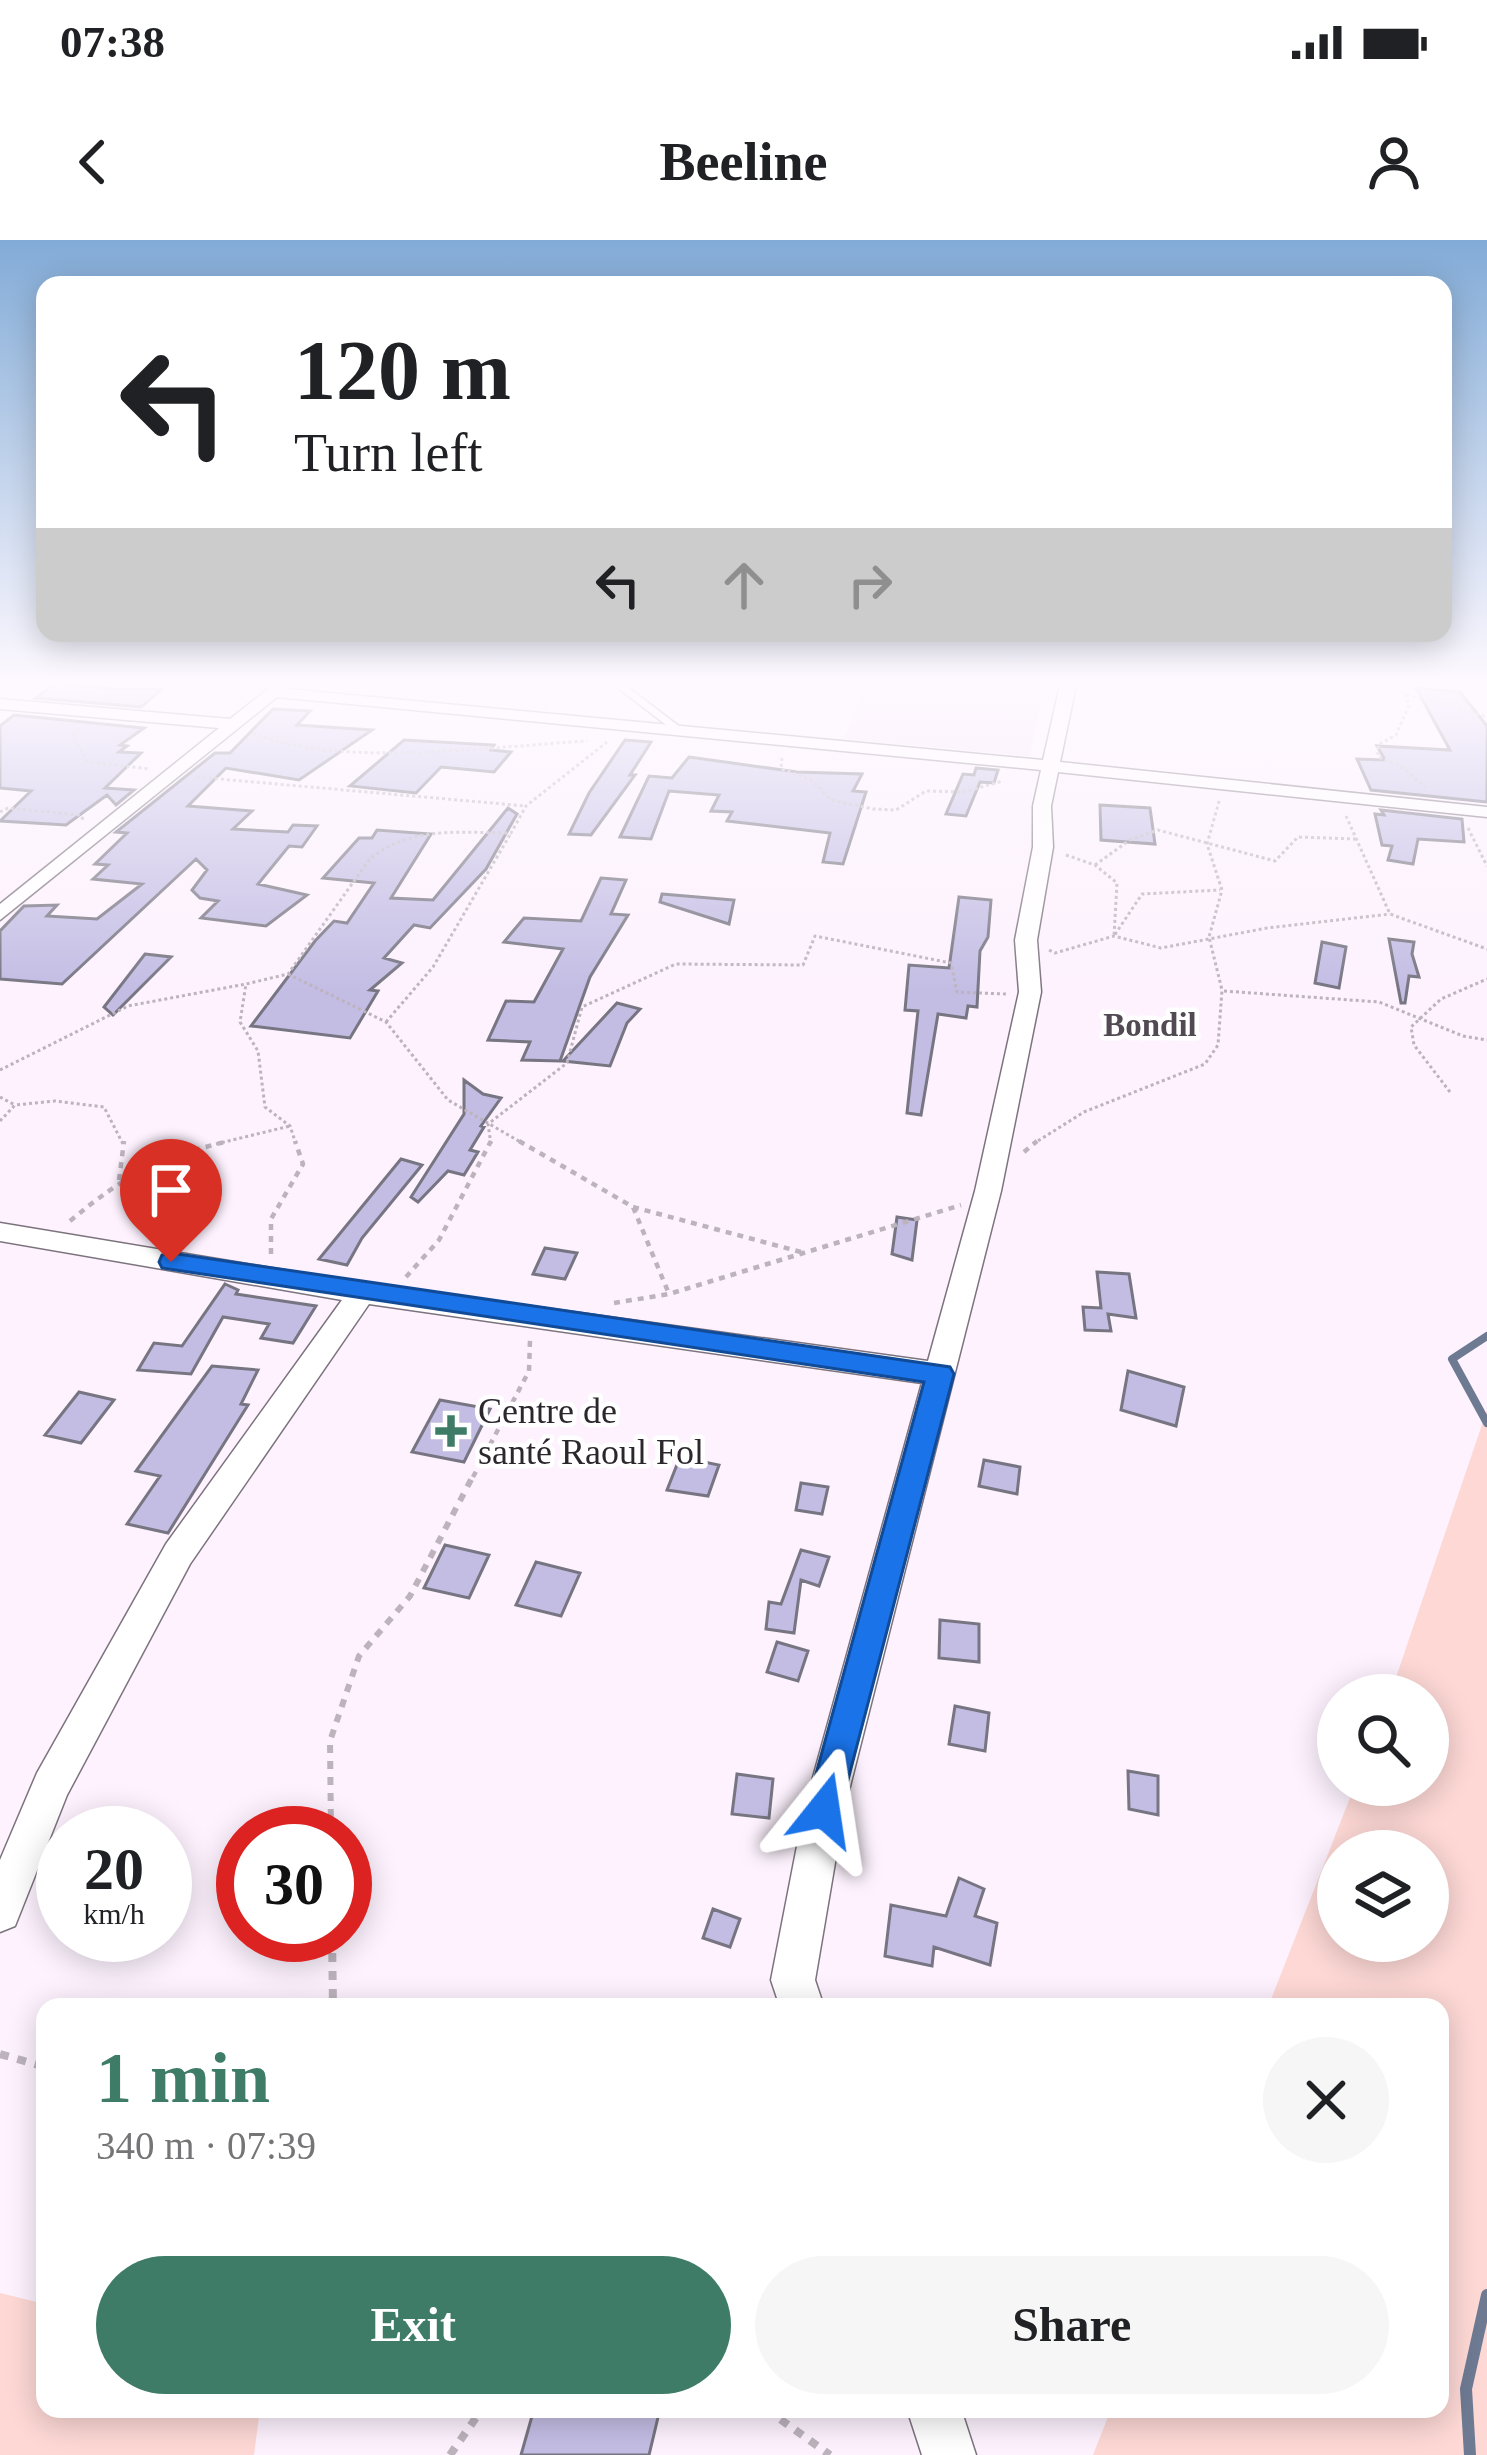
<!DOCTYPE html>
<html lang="en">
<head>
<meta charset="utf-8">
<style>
  body { margin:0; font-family:"Times New Roman",serif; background:#f6f6f6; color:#202124; height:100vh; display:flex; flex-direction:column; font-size:45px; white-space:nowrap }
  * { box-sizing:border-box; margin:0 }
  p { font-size:39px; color:#757577 }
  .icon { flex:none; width:66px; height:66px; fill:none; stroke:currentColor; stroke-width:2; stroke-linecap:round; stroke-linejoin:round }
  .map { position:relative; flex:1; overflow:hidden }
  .side { position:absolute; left:36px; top:1758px; width:1413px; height:420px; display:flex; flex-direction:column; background:#fff; border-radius:24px; box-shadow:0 6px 30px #0003 }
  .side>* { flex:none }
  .hud { position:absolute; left:36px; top:36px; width:1416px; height:366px; border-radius:24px; box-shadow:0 6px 30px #0003; background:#fff; color:#202124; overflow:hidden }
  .tools { position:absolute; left:1317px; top:1434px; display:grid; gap:24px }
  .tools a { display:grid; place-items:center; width:132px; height:132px; border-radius:50%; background:#fff; box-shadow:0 6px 30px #0003; font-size:60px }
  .speed { position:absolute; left:36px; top:1566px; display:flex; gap:24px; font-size:60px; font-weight:700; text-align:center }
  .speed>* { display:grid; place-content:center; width:156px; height:156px; border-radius:50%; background:#fff; box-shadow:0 6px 30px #0003; line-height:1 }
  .speed small { font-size:30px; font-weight:400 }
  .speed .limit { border:18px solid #d22; background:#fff; color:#111 }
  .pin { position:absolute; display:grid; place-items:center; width:102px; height:102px; color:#fff; margin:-123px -51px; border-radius:50% 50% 50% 0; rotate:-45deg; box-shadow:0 0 12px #0007 }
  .pin .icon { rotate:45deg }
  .me { position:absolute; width:132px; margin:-66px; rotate:15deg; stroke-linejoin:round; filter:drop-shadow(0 0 9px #0008) }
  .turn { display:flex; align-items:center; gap:42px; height:252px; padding:0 60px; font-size:54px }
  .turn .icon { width:156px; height:156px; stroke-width:2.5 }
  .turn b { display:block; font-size:84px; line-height:102px }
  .lanes { display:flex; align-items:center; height:114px; padding:0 60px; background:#0003; justify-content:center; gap:60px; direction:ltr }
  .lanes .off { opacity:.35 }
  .round { display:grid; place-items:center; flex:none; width:126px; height:126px; border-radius:63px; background:#f6f6f6 }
  .overview { display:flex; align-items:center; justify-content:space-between; height:204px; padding:0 60px }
  h1 { font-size:72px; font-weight:700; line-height:90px; color:#3e7c68 }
  .cta { display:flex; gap:24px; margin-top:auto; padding:24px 60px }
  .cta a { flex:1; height:138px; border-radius:72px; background:#3e7c68; color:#fff; font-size:48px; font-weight:700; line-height:138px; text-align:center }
  .cta a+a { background:#f6f6f6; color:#202124 }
  .status { display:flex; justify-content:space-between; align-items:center; height:84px; padding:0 60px; background:#fff; direction:ltr }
  .status svg { height:33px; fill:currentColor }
  header { display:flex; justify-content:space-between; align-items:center; height:156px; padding:0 60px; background:#fff; font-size:54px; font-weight:700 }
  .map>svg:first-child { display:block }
</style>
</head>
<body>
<div class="status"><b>07:38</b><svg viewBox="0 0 49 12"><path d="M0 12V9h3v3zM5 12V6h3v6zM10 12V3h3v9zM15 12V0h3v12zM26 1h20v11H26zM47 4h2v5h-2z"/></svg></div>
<header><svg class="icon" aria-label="back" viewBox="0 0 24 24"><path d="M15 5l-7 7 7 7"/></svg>Beeline<svg class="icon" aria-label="person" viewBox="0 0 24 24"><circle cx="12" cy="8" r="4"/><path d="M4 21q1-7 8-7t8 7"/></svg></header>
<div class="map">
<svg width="1487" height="2215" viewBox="0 0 1487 2215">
  <rect width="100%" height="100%" fill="#fdf2fe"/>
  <path fill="#f5e5f7" d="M869,441h87l87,7 -13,68 -187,-17z"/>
  <path fill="#fdd8d5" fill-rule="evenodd" d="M1487,1170v1045h-394l18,-46h329v-402h-172l87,-222h73v-90h-38zM1338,1611h90v90h-90z
    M0,2053l45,11v105h215l-6,46h-254z"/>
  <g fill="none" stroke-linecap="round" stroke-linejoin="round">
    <path stroke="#6e7a92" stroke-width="8" d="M1487,1096l-35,23 35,64"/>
    <path stroke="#6e7a92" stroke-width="12" d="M1470,2215l-4,-66 21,-94"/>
  </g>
  <path fill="#c3bde4" stroke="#777582" stroke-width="3" d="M53,444l62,5h47l-21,18 -105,-9z
    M1416,448l44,4 27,34v76l-116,-12 -14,-31 28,1 -8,-14 73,4z
    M273,469l37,2 -13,14 75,5 -73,50 -73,-12 -38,38 64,5 -19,18 55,3 5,-7 24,1 -15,21 -13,-1 -31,38 49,11 -41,31 -65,-8 17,-17 -18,-3 -8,-8 15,-20 -11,-11 -134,125 -62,-5v-48l24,-25 33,-1 -10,11 50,3 45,-35 -49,-5 15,-14 -13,-1 32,-31 -11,-1 99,-79h15z
    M14,475l130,13 -24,17 7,1 -8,6 22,1 -36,35 29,2 -18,15 -9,-10 -41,30 -66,-4 31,-30 -31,-3v-62z
    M404,500l90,5 -3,5 20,2 -17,20 -53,-5 -25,26 -66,-7z
    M625,500l26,2 -21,33h5l-44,60 -22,-1 20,-41z
    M689,517l108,15 65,2 -9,17 13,1 -23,72 -20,-2 7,-29 -103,-12 5,-9 -21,-1 8,-16 -50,-4 -18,48 -31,-2 29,-61 23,2z
    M976,528l22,2 -4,13 -14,-1 -14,34 -20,-2 17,-40 11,1z
    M1100,565l50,3 5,36 -54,-4z
    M508,568l9,6 -31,55 -56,59 -16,-3 -30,33 18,5 -32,27 8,1 -28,47 -99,-12 64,-85 19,-20 13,2 27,-40 -51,-5 36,-40h13l5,-8 54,4 -40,64 42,2z
    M1381,570l81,9 2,23 -46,-3 -5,25 -25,-4 4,-14 -10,-1 -7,-31 9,1z
    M601,638l25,2 -15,34 17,1 -38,62 -30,84 -38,-1 8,-18 -42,-2 18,-39 28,1 29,-53 -59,-7 20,-24 57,3z
    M662,654l72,6 -5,24 -69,-22z
    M959,657l32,3 -3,37 -8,14 -3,56 -9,-1 -2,12 -28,-4 -17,101 -14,-2 11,-102 -13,-1 4,-45 40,3z
    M1389,699l25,3 -2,12 7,23 -10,-1 -4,27h-4z
    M1322,702l24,5 -7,41 -24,-5z
    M145,714l26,3 -58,58 -9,-8z
    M617,763l23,6 -13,14 -17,43 -47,-5z
    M464,840l19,14 18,4 -20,28 3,1 -14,23 8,2 -14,23 -16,-4 -30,31 -7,-5 53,-83z
    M401,919l21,6 -60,73 -15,27 -28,-6z
    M149,924l37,6 -14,17 -40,-6z
    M897,977l20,3 -5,40 -20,-6z
    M545,1008l32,5 -12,26 -32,-5z
    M1097,1032l32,2 7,44 -28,-4 3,17 -26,-1 -2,-23 18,1z
    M225,1044l13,6 -2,4 80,12 -23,37 -32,-5 8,-14 -46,-7 -32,57 -53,-4 16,-27 28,3z
    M212,1126l46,4 -17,34 7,1 -80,128 -41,-9 33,-48 -24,-5z
    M1128,1131l56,16 -8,39 -55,-16z
    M79,1152l35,8 -33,43 -36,-8z
    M440,1160l50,9 -26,53 -52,-10z
    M680,1217l39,8 -11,31 -41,-6z
    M984,1220l36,7 -3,27 -38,-8z
    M801,1243l27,4 -6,27 -26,-4z
    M445,1305l44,10 -20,43 -45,-10z
    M801,1310l28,7 -10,29 -18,-6 -7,53 -28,-4 3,-27 12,2z
    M536,1322l44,11 -19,43 -45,-11z
    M940,1380l39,4v38l-40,-4z
    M777,1402l31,9 -10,30 -31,-9z
    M955,1466l34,7 -4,38 -36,-7z
    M1128,1531l30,5v39l-29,-6z
    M737,1534l36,5 -4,39 -37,-4z
    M959,1638l25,11 -9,27 22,7 -7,42 -56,-18 -2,19 -47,-10 6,-51 55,11z
    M713,1669l27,10 -10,28 -27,-9z
    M534,2169h126l-11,46h-128z"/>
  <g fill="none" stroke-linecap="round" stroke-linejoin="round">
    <defs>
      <path id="lane" d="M618,441h8l-1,4 59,45v4h-6l-60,-46z"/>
      <path id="street" d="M278,441h17l-8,8 756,71 18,-79h16l-17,81 427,45v10l-429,-45 -7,34 2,41 -16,93 4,52 -40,199 -157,619 -29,170 9,27h-44l-9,-27 33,-170 118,-427 -553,-79 -179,260 -123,231 -52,131 -15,6v-72l37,-87 129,-229 176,-244 -342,-59v-18l362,60 566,78 47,-170 44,-199 -4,-52 18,-93v-41l8,-36 -764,-73 -277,223v-16l219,-176 -219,-19v-10l230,20z
        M907,2169h54l15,46h-54z"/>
    </defs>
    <use href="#lane" stroke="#7c737e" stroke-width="3"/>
    <use href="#street" stroke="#7c737e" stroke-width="3"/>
    <path stroke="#bcb3bd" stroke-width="3" stroke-dasharray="3 3" stroke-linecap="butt" d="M1007,441l43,3
      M1380,441l25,13 82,23
      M58,453l11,-12
      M1405,454l4,11 -13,30 -18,10v12l23,9 24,21
      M79,489l-6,7 15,26 62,7
      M253,493c83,36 242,13 334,8
      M782,518l-1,11 31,11 19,20 42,9 23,1 30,-19 37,1 40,-11
      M197,537l329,29
      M0,572l8,-4 72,7 5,7
      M1346,576l44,98 97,35
      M1468,588l19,38
      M1066,615l29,10 22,18 -3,53 28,-42 78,-4
      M1095,625l35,-25 28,-10 117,31 23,-24 58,2
      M1049,710l6,3 59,-17 47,12 106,-20 123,-14
      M288,734l98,48 62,78 76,44
      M1224,751l155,11 84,34 24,4
      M386,782l47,-55 78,-134
      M0,830l128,-64 118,-22
      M1450,852l-36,-47 -3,-18 30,-28 46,-20
      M0,857l15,8
      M0,881l15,-16 40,-4 49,6 19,37
      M216,904l74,-18
      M296,904l-6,-18 -25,-19 -7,-56 -18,-29 6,-38 42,-10 81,-114c40,-35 93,-27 142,-27l15,-27 81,-64
      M491,904l-3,-20 79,-61 15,-56 94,-43 127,1 12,-29 136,27 6,29 49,2
      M1033,904l51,-32 121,-48 13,-19 4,-55 -13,-53 13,-47 -15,-46 13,-46"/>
    <path stroke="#bcb3bd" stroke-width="4.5" stroke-dasharray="6 6" stroke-linecap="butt" d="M519,901l114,66 36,87
      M1024,912l13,-11
      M119,940l5,-39
      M633,967l168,45
      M70,981c55,-46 88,-63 159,-80
      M271,1014v-35l32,-55 -8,-23
      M406,1037l33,-37 52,-99
      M614,1063l55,-9 292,-89
      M473,1237l56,-106 1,-31"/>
    <path stroke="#bcb3bd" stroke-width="6" stroke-dasharray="8 8" stroke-linecap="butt" d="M331,1593l-1,-92 29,-85 51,-60 64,-122"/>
    <path stroke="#bcb3bd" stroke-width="8" stroke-dasharray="9 9" stroke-linecap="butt" d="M332,1695l1,72
      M0,1814l45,13
      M766,2169l64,46
      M450,2215l32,-46"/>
    <use href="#lane" fill="#fff" fill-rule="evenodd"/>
    <use href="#street" fill="#fff" fill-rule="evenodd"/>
  </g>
  <linearGradient id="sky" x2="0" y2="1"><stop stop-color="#82abd7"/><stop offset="0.59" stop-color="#fef9ff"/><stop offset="1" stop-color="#fef9ff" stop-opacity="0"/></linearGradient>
  <rect width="1487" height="751" fill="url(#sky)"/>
  <path fill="#1a73e8" stroke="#114b97" stroke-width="3" d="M171,1013l779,114 4,7 -117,448 -13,5 -13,-5 -5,-12 118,-428 -762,-114 -3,-6 3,-7z"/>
  <path fill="#3e7c68" stroke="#fff" stroke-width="4.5" d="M445 1173h12v12h12v12h-12v12h-12v-12h-12v-12h12z"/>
  <g text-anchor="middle" stroke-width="9" stroke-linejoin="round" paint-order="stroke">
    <g font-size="33" font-weight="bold" fill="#524a53" stroke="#fff">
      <text x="1150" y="796">Bondil</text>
    </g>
    <g font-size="36" fill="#2b272c" stroke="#fff" text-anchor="start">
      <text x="478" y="1183">Centre de<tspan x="478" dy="41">santé Raoul Fol</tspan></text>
    </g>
  </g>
</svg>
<div class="tools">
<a><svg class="icon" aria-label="search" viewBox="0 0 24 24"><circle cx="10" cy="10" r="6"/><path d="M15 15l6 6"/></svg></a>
<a><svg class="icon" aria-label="layers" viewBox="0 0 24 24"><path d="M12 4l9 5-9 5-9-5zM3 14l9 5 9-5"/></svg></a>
</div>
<div class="speed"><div>20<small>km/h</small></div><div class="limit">30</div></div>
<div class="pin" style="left:171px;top:1022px;background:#d93025"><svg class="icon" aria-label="arrive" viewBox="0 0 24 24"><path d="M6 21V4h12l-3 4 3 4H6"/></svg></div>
<svg class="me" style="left:824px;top:1570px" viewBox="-20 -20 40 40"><path d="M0-17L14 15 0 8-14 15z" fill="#1a73e8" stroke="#fff" stroke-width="4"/></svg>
<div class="hud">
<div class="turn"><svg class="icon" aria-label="left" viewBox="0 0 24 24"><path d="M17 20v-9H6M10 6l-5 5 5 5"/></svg><div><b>120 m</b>Turn left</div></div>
<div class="lanes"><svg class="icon" aria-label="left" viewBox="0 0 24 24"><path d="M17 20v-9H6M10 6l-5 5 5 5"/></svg><svg class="icon off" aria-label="ahead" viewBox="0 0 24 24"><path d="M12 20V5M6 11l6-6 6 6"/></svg><svg class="icon off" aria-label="right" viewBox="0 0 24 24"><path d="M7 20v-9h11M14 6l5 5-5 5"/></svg></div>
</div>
<section class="side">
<div class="overview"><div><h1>1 min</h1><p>340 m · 07:39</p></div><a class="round"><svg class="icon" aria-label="close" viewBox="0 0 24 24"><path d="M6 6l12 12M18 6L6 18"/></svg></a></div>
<div class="cta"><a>Exit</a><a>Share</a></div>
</section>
</div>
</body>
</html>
